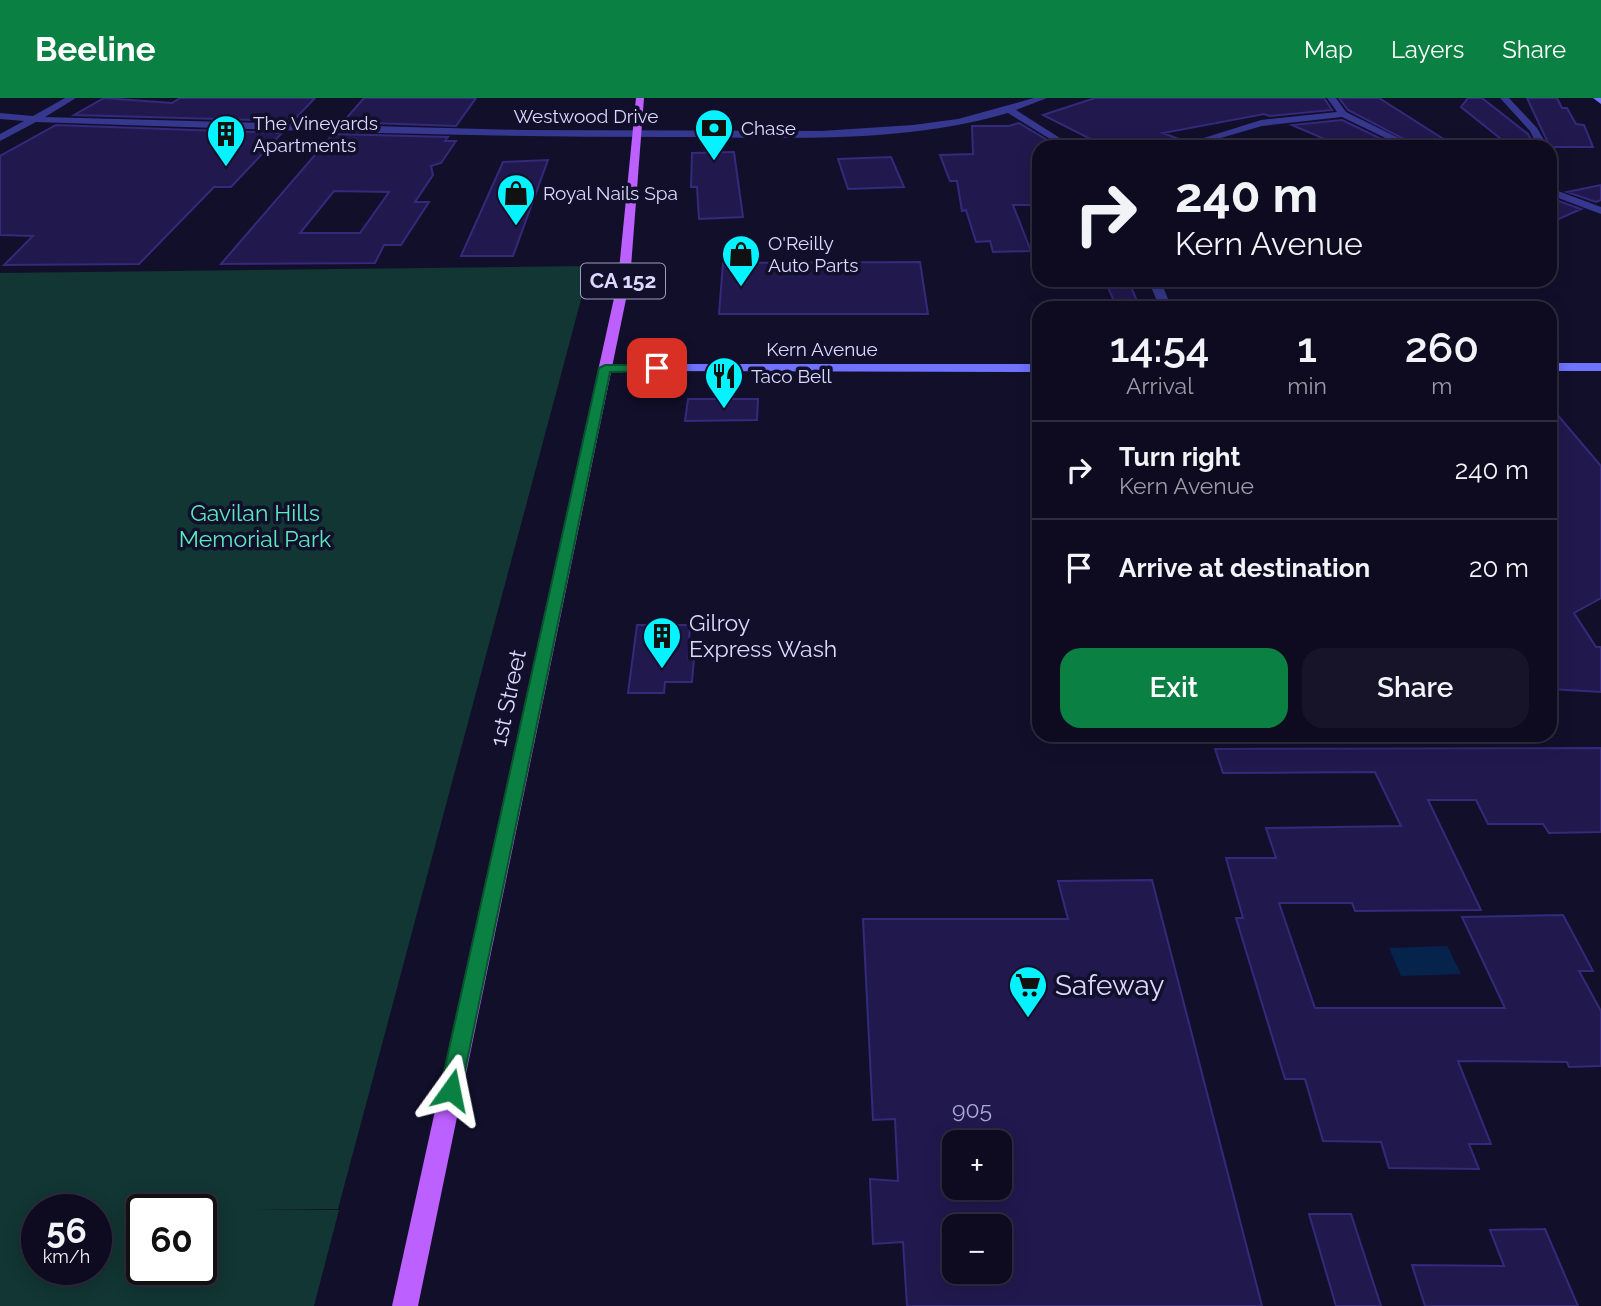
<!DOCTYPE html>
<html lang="en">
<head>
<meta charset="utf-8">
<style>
  body { margin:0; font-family:Raleway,sans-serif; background:#171429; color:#f1f3f6; height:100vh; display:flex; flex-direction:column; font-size:26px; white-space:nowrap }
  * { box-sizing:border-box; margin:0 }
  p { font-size:23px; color:#9b9ba5 }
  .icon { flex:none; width:38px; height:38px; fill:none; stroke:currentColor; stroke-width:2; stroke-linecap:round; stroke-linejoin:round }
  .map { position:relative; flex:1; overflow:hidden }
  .details { position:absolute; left:1032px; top:203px; width:525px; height:441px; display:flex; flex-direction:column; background:#0e0b20; border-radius:21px; box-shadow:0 4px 18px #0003,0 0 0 2px #2e2b3e }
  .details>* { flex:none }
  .guide { position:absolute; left:1032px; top:42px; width:525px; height:147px; border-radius:21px; box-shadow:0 4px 18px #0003,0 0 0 2px #2e2b3e; background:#0e0b20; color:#f1f3f6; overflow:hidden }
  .buttons { position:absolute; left:942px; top:1032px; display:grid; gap:14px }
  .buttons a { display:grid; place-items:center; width:70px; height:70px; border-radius:14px; background:#0e0b20; box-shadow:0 4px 18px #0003,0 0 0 2px #2e2b3e; font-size:35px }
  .speed { position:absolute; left:21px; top:1096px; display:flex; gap:14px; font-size:35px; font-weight:700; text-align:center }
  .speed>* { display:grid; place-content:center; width:91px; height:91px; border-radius:50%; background:#0e0b20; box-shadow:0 4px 18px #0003,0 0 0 2px #2e2b3e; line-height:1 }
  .speed small { font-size:18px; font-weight:400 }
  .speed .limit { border:4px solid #111; border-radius:10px; background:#fff; color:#111 }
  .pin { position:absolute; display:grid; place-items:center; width:60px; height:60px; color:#fff; margin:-30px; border-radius:14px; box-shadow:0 4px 10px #0006 }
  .me { position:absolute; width:77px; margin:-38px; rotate:12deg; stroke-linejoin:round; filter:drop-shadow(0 0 5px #0008) }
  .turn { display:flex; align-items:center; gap:24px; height:147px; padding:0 28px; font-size:32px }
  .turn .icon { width:91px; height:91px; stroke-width:2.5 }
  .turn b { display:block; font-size:49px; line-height:60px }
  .eta { display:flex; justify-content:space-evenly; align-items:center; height:119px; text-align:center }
  .eta b { font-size:42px; font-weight:600; line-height:49px }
  .action { display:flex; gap:14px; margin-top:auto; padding:14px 28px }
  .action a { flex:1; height:80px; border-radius:21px; background:#0b8043; color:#fff; font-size:28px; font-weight:600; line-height:80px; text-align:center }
  .action a+a { background:#171429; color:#f1f3f6 }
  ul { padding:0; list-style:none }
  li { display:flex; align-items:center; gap:21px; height:98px; padding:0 28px; border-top:2px solid #2e2b3e }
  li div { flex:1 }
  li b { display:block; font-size:26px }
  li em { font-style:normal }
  header { display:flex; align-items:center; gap:42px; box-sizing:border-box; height:98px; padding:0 35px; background:#0b8043; color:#fff }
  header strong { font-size:33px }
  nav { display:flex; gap:38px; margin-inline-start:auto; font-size:24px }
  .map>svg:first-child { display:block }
</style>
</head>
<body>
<header>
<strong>Beeline</strong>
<nav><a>Map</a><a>Layers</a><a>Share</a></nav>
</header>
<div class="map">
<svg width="1601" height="1208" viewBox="0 0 1601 1208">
  <rect width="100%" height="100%" fill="#120f2b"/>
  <path fill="#113633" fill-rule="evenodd" d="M590,168l-252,943 -85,1h86l-25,96h-314v-1033zM37,1111h59v60h-59zM142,1111h59v60h-59z"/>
  <path fill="#06234c" d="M1447,848l14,28 -60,2 -12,-28z"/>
  <path fill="#21194e" stroke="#35297b" stroke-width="2" fill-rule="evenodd" d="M104,0l68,5 8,-5h135l-22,23 -219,-6z
    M364,0h112l-20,28 -113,-4z
    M1095,0h229l8,12 -62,6 -6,-2 -101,19 13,5 -47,8 -10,-5 -17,4 -59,-30z
    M1339,0h40l77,49h-37l-71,-37z
    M1468,0h14l46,36 7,13h-24l-50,-40z
    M1527,0h30l5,10h5l9,16 8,1 9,22h-43z
    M1342,22l56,27h-55l-51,-22z
    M1019,25l28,17 3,7h-10v58h-27l18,46 -38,1 -3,-11 -14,1 -10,-32 -4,1 -5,-30h-7l-10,-26 33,-1 -1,-28h37z
    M56,27l137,5 89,3 -51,54h-17l-75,77 -135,1 29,-29 -33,-1v-79z
    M333,36l115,3 -3,4h11l-15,22 -10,3 2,9 -18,27h14l-28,43h-17l-9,18 -154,1zM334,93l55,1 -29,41h-60z
    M734,54l9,65 -44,2 -2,-32h-6l1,-34z
    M891,59l13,30 -56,2 -10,-30z
    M548,62l-35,96h-52l42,-94z
    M1601,87v15l-5,2 -29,-10z
    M1550,100l31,11 -31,14z
    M920,164l8,52h-209l4,-51z
    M1129,184l11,26h-23l-11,-25z
    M688,301h70l-1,21 -72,1z
    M1550,308l51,60v132l-27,15 22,34h5v45l-51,-3z
    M637,527h53l-2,33h6l-2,24h-27l-1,11h-36z
    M1601,650v84l-52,1 -6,-9h-55l-12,-24h-48l53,110 -126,1 -3,-8h-73l36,105h190l-43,-91 101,-2 30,56h-14l22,40v55l-32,1 -2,-5 -109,-1 33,83h-22l10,25 -90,-1 -8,-26 -58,-1 -18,-62h-20l-49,-161h7l-17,-60h50l-10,-30 135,-2 -26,-54 -152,1 -8,-24z
    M1152,782l110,426h-355l-4,-64 -30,2 -3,-65 28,2 -3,-62 -22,1 -10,-201h205l-10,-38zM954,1045h45v45h-45zM954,1129h45v45h-45z
    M1309,1116h42l30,92h-45z
    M1545,1131l33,77h-153l-13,-41 92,1 -14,-36z"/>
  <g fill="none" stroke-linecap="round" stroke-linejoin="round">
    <path fill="#36378e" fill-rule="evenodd" d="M65,0h11l-31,19 478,13 298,1 92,-6 45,-6 76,-21h13l-31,12 58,37h-11l-55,-34c-110,32 -229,24 -342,24 -210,0 -420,-8 -630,-15l-36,19v-7l24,-13 -24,-2v-6l33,3z
      M1327,0h9l10,14 71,35h-13l-62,-30 -80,9 -72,21h-15l86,-27 76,-8z
      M1500,0h9l28,30 11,19h-10l-8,-16z
      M1550,90l51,19v7l-51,-19z
      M1148,182h12l12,28h-12z"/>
    <path fill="#7073ff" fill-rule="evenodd" d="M1593,0h8v6z
      M1550,265h51v8h-51z
      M605,266h435v8l-440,-1v-6z"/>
    <path fill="#bc60ff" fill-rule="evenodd" d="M636,0h8l-14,182 -212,1026h-26l226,-1026z"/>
  </g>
  <path fill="#0b8043" stroke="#07532c" stroke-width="2" d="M657,267l6,3 -2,3 -51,1 -149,718 -3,7 -7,4 -8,-4 -3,-7 159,-722 6,-3z"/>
  <defs>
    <symbol id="bank-pin" viewBox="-11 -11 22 30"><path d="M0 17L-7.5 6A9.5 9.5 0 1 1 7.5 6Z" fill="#05f2ff" stroke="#120f2b"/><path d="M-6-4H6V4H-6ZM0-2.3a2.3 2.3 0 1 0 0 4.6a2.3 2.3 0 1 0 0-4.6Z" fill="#111"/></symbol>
    <symbol id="building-pin" viewBox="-11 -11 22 30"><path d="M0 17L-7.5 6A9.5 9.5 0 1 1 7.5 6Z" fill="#05f2ff" stroke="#120f2b"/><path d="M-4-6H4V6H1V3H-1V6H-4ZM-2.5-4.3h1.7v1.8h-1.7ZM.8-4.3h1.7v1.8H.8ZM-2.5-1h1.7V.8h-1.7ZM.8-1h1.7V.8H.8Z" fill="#111"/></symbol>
    <symbol id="shop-pin" viewBox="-11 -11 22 30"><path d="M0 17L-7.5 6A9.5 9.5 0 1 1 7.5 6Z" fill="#05f2ff" stroke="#120f2b"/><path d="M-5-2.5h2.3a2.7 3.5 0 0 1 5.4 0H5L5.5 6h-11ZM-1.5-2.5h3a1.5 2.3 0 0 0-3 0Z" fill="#111"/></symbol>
    <symbol id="restaurant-pin" viewBox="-11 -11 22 30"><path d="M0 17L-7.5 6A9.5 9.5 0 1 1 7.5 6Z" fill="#05f2ff" stroke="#120f2b"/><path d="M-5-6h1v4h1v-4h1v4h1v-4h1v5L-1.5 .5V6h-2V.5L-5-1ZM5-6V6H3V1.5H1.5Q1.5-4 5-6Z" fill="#111"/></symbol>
    <symbol id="supermarket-pin" viewBox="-11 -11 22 30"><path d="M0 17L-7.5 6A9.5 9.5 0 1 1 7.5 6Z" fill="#05f2ff" stroke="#120f2b"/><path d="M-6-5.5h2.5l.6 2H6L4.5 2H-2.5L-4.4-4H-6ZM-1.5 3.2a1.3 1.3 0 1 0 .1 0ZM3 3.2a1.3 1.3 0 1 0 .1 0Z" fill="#111"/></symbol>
  </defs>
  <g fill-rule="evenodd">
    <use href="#bank-pin" x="692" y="8" width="44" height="60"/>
    <use href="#building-pin" x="204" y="14" width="44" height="60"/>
    <use href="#shop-pin" x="494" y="73" width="44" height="60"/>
    <use href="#shop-pin" x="719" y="134" width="44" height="60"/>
    <use href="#restaurant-pin" x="702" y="256" width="44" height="60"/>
    <use href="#building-pin" x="640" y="516" width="44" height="60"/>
    <use href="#supermarket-pin" x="1006" y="865" width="44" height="60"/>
  </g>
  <g text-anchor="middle" stroke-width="7" stroke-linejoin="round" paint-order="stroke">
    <g font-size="19" fill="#dbd9ff" stroke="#120f2b">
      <text x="586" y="25">Westwood Drive</text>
      <text x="822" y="258">Kern Avenue</text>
    </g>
    <g font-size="19" fill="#dbd9ff" stroke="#120f2b" text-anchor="start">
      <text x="253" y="32">The Vineyards<tspan x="253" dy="22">Apartments</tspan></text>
      <text x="741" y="37">Chase</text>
      <text x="543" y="102">Royal Nails Spa</text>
      <text x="768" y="152">O'Reilly<tspan x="768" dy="22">Auto Parts</tspan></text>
      <text x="751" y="285">Taco Bell</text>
    </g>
    <rect fill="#120f2b" stroke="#9f9cbf" stroke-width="2" x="581" y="165.5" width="84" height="35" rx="5"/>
    <g font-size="21" font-weight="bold" fill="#dbd9ff">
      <text x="623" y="190">CA 152</text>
    </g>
    <g font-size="23" fill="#5aeabf" stroke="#120f2b">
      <text x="255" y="423">Gavilan Hills<tspan x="255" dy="26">Memorial Park</tspan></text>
    </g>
    <g font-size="23" fill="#dbd9ff" stroke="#120f2b" text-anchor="start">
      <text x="689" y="533">Gilroy<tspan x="689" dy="26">Express Wash</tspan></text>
    </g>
    <g font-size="23" fill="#dbd9ff" stroke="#120f2b">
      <text transform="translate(508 600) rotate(-78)" y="8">1st Street</text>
    </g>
    <g font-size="23" fill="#aca9d3">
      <text x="972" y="1020">905</text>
    </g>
    <g font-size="28" fill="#dbd9ff" stroke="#120f2b" text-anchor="start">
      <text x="1055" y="897">Safeway</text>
    </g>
  </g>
</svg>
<div class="buttons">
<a>+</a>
<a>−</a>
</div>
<div class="speed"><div>56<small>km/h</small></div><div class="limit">60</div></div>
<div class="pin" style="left:657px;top:270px;background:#d93025"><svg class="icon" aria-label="arrive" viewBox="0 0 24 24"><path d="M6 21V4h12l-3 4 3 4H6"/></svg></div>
<svg class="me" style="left:451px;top:992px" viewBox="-20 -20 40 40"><path d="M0-17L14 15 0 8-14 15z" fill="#0b8043" stroke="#fff" stroke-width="4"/></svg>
<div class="guide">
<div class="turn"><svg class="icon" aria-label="right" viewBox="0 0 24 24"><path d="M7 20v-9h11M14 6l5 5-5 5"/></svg><div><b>240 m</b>Kern Avenue</div></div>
</div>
<section class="details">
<div class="eta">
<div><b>14:54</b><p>Arrival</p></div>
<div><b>1</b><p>min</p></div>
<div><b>260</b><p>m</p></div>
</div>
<ul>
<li><svg class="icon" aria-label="right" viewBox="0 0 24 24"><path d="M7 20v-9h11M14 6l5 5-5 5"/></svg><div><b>Turn right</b><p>Kern Avenue</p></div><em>240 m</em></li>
<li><svg class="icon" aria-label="arrive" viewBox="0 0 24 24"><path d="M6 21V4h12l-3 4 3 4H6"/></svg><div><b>Arrive at destination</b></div><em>20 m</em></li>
</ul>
<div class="action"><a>Exit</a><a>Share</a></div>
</section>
</div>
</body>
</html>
